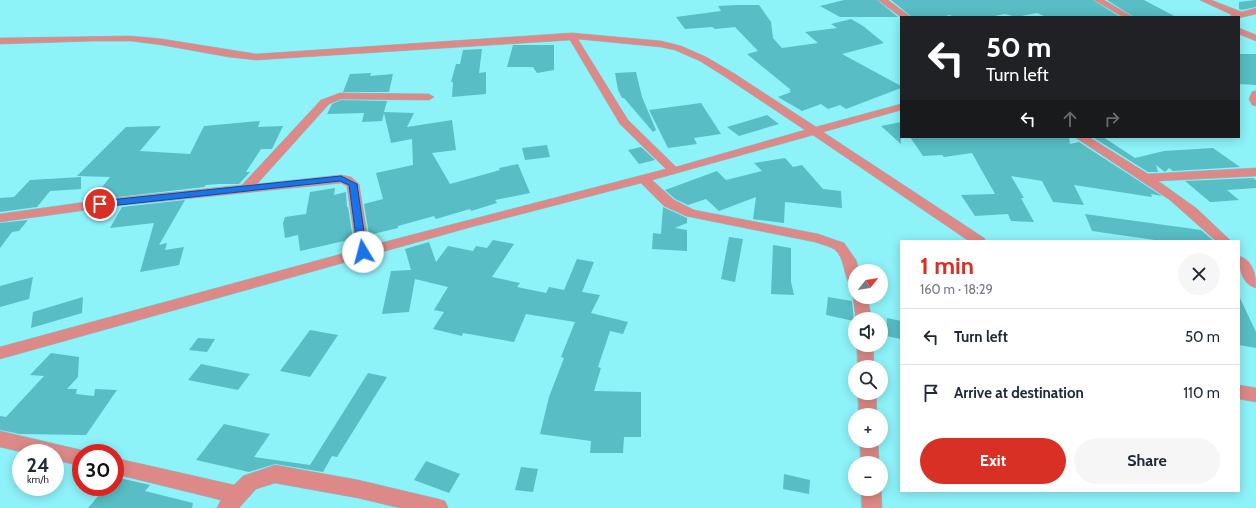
<!DOCTYPE html>
<html lang="en">
<head>
<meta charset="utf-8">
<style>
  body { margin:0; font-family:Cabin,sans-serif; background:#f6f6f7; color:#1f2937; height:100vh; display:flex; flex-direction:column; font-size:15px; white-space:nowrap }
  * { box-sizing:border-box; margin:0 }
  p { font-size:13px; color:#747a83 }
  .icon { flex:none; width:22px; height:22px; fill:none; stroke:currentColor; stroke-width:2; stroke-linecap:round; stroke-linejoin:round }
  .map { position:relative; flex:1; overflow:hidden }
  .side { position:absolute; left:900px; top:240px; width:340px; height:252px; display:flex; flex-direction:column; background:#fff; border-radius:0px; box-shadow:0 2px 10px #0003 }
  .side>* { flex:none }
  .banner { position:absolute; left:900px; top:16px; width:340px; height:122px; border-radius:0px; box-shadow:0 2px 10px #0003; background:#202124; color:#fff; overflow:hidden }
  .needle { width:26px; rotate:60deg }
  .fabs { position:absolute; left:848px; top:264px; display:grid; gap:8px }
  .fabs a { display:grid; place-items:center; width:40px; height:40px; border-radius:50%; background:#fff; box-shadow:0 2px 10px #0003; font-size:20px }
  .speed { position:absolute; left:12px; top:444px; display:flex; gap:8px; font-size:20px; font-weight:700; text-align:center }
  .speed>* { display:grid; place-content:center; width:52px; height:52px; border-radius:50%; background:#fff; box-shadow:0 2px 10px #0003; line-height:1 }
  .speed small { font-size:10px; font-weight:400 }
  .speed .limit { border:6px solid #d22; background:#fff; color:#111 }
  .pin { position:absolute; display:grid; place-items:center; width:34px; height:34px; color:#fff; margin:-17px; border:2px solid #fff; border-radius:50%; box-shadow:0 1px 4px #0007 }
  .me { position:absolute; width:44px; margin:-22px; rotate:352deg; stroke-linejoin:round; filter:drop-shadow(0 0 3px #0008) }
  .turn { display:flex; align-items:center; gap:14px; height:84px; padding:0 20px; font-size:18px }
  .turn .icon { width:52px; height:52px; stroke-width:2.5 }
  .turn b { display:block; font-size:28px; line-height:34px }
  .lanes { display:flex; align-items:center; height:38px; padding:0 20px; background:#0003; justify-content:center; gap:20px; direction:ltr }
  .lanes .off { opacity:.35 }
  .round { display:grid; place-items:center; flex:none; width:42px; height:42px; border-radius:21px; background:#f6f6f7 }
  .head { display:flex; align-items:center; justify-content:space-between; height:68px; padding:0 20px }
  h1 { font-size:24px; font-weight:700; line-height:30px; color:#d93025 }
  .button { display:flex; gap:8px; margin-top:auto; padding:8px 20px }
  .button a { flex:1; height:46px; border-radius:24px; background:#d93025; color:#fff; font-size:16px; font-weight:700; line-height:46px; text-align:center }
  .button a+a { background:#f6f6f7; color:#1f2937 }
  ul { padding:0; list-style:none }
  li { display:flex; align-items:center; gap:12px; height:56px; padding:0 20px; border-top:1px solid #e0e1e3 }
  li div { flex:1 }
  li b { display:block; font-size:15px }
  li em { font-style:normal }
  .map>svg:first-child { display:block }
</style>
</head>
<body>
<div class="map">
<svg width="1256" height="508" viewBox="0 0 1256 508">
  <rect width="100%" height="100%" fill="#8ef2f9"/>
  <path fill="#58bdc4" d="M844,0h33l21,17h-58l-20,-11z
    M891,0h202l27,17h-74l-9,-4 -21,4 -11,-3 -16,3h-36l-3,-2 -8,2h-30z
    M1107,0h37l32,17h-42z
    M1256,0v7l-14,3 -3,-1v-7z
    M738,5h21l12,17 2,16 9,10 36,-5 -13,-11 32,-4 -6,-4 20,-5 12,7 21,17 -42,11 59,32v2l-55,21 -6,-4 -12,4 -7,-5 -19,7 -24,-14 13,-5 -2,-2h2l-44,-36 11,-3 -23,-24 -20,2 -3,-2 -27,2 -9,-12 45,-6 -3,-5z
    M513,45h41v25l-17,3 -4,-6h-26z
    M482,49l-3,24 7,-1v22l-34,3 1,-15h-2l5,-18h4l3,-14z
    M1239,54h17v31l-17,-1z
    M636,72l6,25 14,33 -3,2 -29,-34h-2l-4,-8 -3,-17z
    M371,73l-1,3 23,-2 -4,18h-46l7,-18z
    M341,100l46,1 -3,11 30,1 -7,14 45,-7 4,30 -24,3 18,31 50,-14 -1,-2 19,-4 12,29 -35,7 2,3 -26,8 -1,-2 -34,10 -2,-3 -36,10v2l-29,7 -5,-31 19,-5 -7,-26 37,-8 -1,-26 -21,4 -7,-30 -2,8 -20,1 2,-9 -37,1 5,-10z
    M701,103l20,31 -27,4 3,6 -29,4 -19,-38z
    M767,115l12,9 -40,12 -12,-9z
    M260,121l-2,6 25,-1 -11,23h-11l-15,23h4l-11,12h-20l-13,1 -2,2 -112,13 18,-23 -33,-1 49,-49 35,-1 -21,25 50,3 14,-28z
    M901,122v22l-20,-18z
    M910,137h159l1,7 9,-2 83,54 -11,-2 1,3 -78,-12 10,20 -31,-3 -11,-21 -31,-5 13,22h-3l13,24 -23,-1 -3,-7 -33,2 -14,-21 34,-1 -23,-41 -28,4 -2,-2 -19,1z
    M1103,137l32,21 29,-7 49,-3 27,19 -67,4 -4,-3 -4,4 -9,-7 2,7h-10l-54,-34z
    M547,145l3,12 -25,3 -3,-12z
    M641,147l12,11 2,2 -16,4 -11,-14z
    M785,158l8,9 9,-2 21,24 18,2 1,17 -57,-6 -1,21 -31,-4 3,-22 -37,14 -13,-12 -18,6 -13,-6 -10,-9 52,-19 9,9 36,-9 -8,-8z
    M81,177v12l-31,2 -13,16 -37,5v-14l14,-1 16,-17z
    M1253,178l3,2v8l-29,2 12,10 -27,2h-2l-25,-21z
    M335,188l-1,7 12,-3 1,15h1l5,32 -53,12 -2,-16 -13,3 -2,-15 2,-6 21,-3 4,-22z
    M185,200l-26,45 8,-2 -2,7 19,-3 -5,18 -39,7 14,-49 -44,5 12,-21z
    M663,207l24,11v5l-12,5 12,2v21l-35,-2 1,-16 8,1z
    M1085,214l116,16 13,11h-52l-70,-10z
    M28,220l-9,11 -7,1 -12,16v-25z
    M729,237l14,2 -8,43 -14,-3z
    M493,240l21,4 -22,33 28,6 -3,4 29,6 3,-6 15,3 13,-31 17,3 -12,30 18,3 -9,18 37,9 -5,12 -13,-3 -12,36 3,1 -7,23 47,1v45h-17l-1,16h-33l1,-12 -51,-7 9,-37 15,-39 -3,-1 14,-35 -49,-8 -12,28 -51,-9 -1,3 -29,-7 11,-17 -10,-2 14,-23 -33,-8 -6,33 -27,2 9,-43 20,-1 -6,-21 24,-7 7,20 12,-16 25,5 3,-5 11,2z
    M773,245l18,3v34l3,13 -23,-1z
    M33,277l-4,22 -29,8v-21z
    M1239,296l17,36v16l-17,-3z
    M83,297l-1,16 -51,15 2,-16z
    M828,297l24,4 2,20 -28,-6z
    M887,318l14,3v18l-15,-3z
    M310,330l28,5 -28,42 -30,-6z
    M198,338l17,1 -8,13 -18,-2z
    M51,353l28,4 -1,20 -11,12h10l-1,5 18,2 1,-7 22,1 -31,45 -66,-1 -20,-4v-14l6,1 38,-41 -14,-1z
    M201,364l49,10 -12,16 -50,-10z
    M368,373l19,4 -50,80 -5,-1 -9,16 -48,-8 -26,8 -53,-12 28,-36 46,10 -16,23 56,8z
    M426,461l34,13 -11,19 -35,-13z
    M521,467l17,2 -5,23 -18,-2z
    M784,474l26,6 -1,14 -26,-5z
    M115,477l35,8 -5,6 48,12 -1,5h-104l18,-21h9z"/>
  <g fill="none" stroke-linecap="round" stroke-linejoin="round">
    <defs>
      <path id="minor" d="M878,0h10l23,17h-10z
        M1094,0h10l29,17h-10z
        M1200,0h11l31,12 14,-4v6l-17,4 -10,-1 3,-2z
        M1239,28l17,7v6l-17,-7z
        M572,33l89,8 20,5 25,11 29,17 81,53 85,-23v6l-78,22 161,106 2,3h-17l-156,-106 -161,45 22,20 20,10 124,24 26,9 12,17 3,11h-4v15l-5,-1c-7,-11 -5,-28 -16,-36 -5,-3 -13,-5 -19,-7l-129,-26 -22,-10 -23,-23 -170,44 -471,132v-12l356,-97 -9,-64 -6,-3 -226,23 -115,16v-8l115,-16 127,-13 79,-85 19,-7 89,1 5,3 -5,3 -88,-1 -12,5 -72,80 84,-9 10,2 8,7 10,62 297,-77 -46,-45 -50,-84 -314,20 -27,-3 -67,-12 -31,-4h-38l-93,3v-6l131,-2 31,3 94,15zM578,39l83,8 14,3 25,11 27,17 78,52 -129,37 -48,-47z
        M1256,91v15l-4,-1 -3,-6 3,-7z
        M1075,137h14l59,37 108,-6v8l-98,5 38,27 35,33h-15l-46,-41z
        M1239,256c14,4 17,19 17,32 -14,-4 -17,-19 -17,-32z
        M855,293v4h12l5,22h-16l-3,-22z
        M857,345h16l1,22h-16z
        M1239,385l17,3v14l-17,-3z
        M858,393h18l1,22h-18z
        M0,431l81,19 7,3h-7v13l-26,-6v-7h-29l-26,-6z
        M860,441h18l1,22h-18z
        M115,458l119,27 9,-9 32,-11 83,15 80,19 7,2 3,7h-48l-42,-10 -83,-15 -19,6 -17,19h-22l4,-8 -106,-26z
        M861,489h20l1,19h-20z"/>
    </defs>
    <use href="#minor" stroke="#74cbd2" stroke-width="1"/>
    <use href="#minor" fill="#dc8987" fill-rule="evenodd"/>
  </g>
  <path fill="#1a73e8" stroke="#114b97" d="M341,176l16,8 10,68 -1,3h-6l-2,-3 -9,-67 -9,-4 -240,26 -4,-3 4,-3z"/>
</svg>
<div class="fabs">
<a><svg class="needle" viewBox="-14 -14 28 28"><path d="M0-13l5 13h-10z" fill="#e53935"/><path d="M0 13l5-13h-10z" fill="#747a83"/></svg></a>
<a><svg class="icon" aria-label="sound" viewBox="0 0 24 24"><path d="M4 9h4l5-4v14l-5-4H4zM17 9q2 3 0 6"/></svg></a>
<a><svg class="icon" aria-label="search" viewBox="0 0 24 24"><circle cx="10" cy="10" r="6"/><path d="M15 15l6 6"/></svg></a>
<a>+</a>
<a>−</a>
</div>
<div class="speed"><div>24<small>km/h</small></div><div class="limit">30</div></div>
<div class="pin" style="left:100px;top:204px;background:#d93025"><svg class="icon" aria-label="arrive" viewBox="0 0 24 24"><path d="M6 21V4h12l-3 4 3 4H6"/></svg></div>
<svg class="me" style="left:363px;top:252px" viewBox="-20 -20 40 40"><circle r="19" fill="#fff"/><path d="M0-13L10 11 0 6-10 11z" fill="#1a73e8"/></svg>
<div class="banner">
<div class="turn"><svg class="icon" aria-label="left" viewBox="0 0 24 24"><path d="M17 20v-9H6M10 6l-5 5 5 5"/></svg><div><b>50 m</b>Turn left</div></div>
<div class="lanes"><svg class="icon" aria-label="left" viewBox="0 0 24 24"><path d="M17 20v-9H6M10 6l-5 5 5 5"/></svg><svg class="icon off" aria-label="ahead" viewBox="0 0 24 24"><path d="M12 20V5M6 11l6-6 6 6"/></svg><svg class="icon off" aria-label="right" viewBox="0 0 24 24"><path d="M7 20v-9h11M14 6l5 5-5 5"/></svg></div>
</div>
<section class="side">
<div class="head"><div><h1>1 min</h1><p>160 m · 18:29</p></div><a class="round"><svg class="icon" aria-label="close" viewBox="0 0 24 24"><path d="M6 6l12 12M18 6L6 18"/></svg></a></div>
<ul>
<li><svg class="icon" aria-label="left" viewBox="0 0 24 24"><path d="M17 20v-9H6M10 6l-5 5 5 5"/></svg><div><b>Turn left</b></div><em>50 m</em></li>
<li><svg class="icon" aria-label="arrive" viewBox="0 0 24 24"><path d="M6 21V4h12l-3 4 3 4H6"/></svg><div><b>Arrive at destination</b></div><em>110 m</em></li>
</ul>
<div class="button"><a>Exit</a><a>Share</a></div>
</section>
</div>
</body>
</html>
